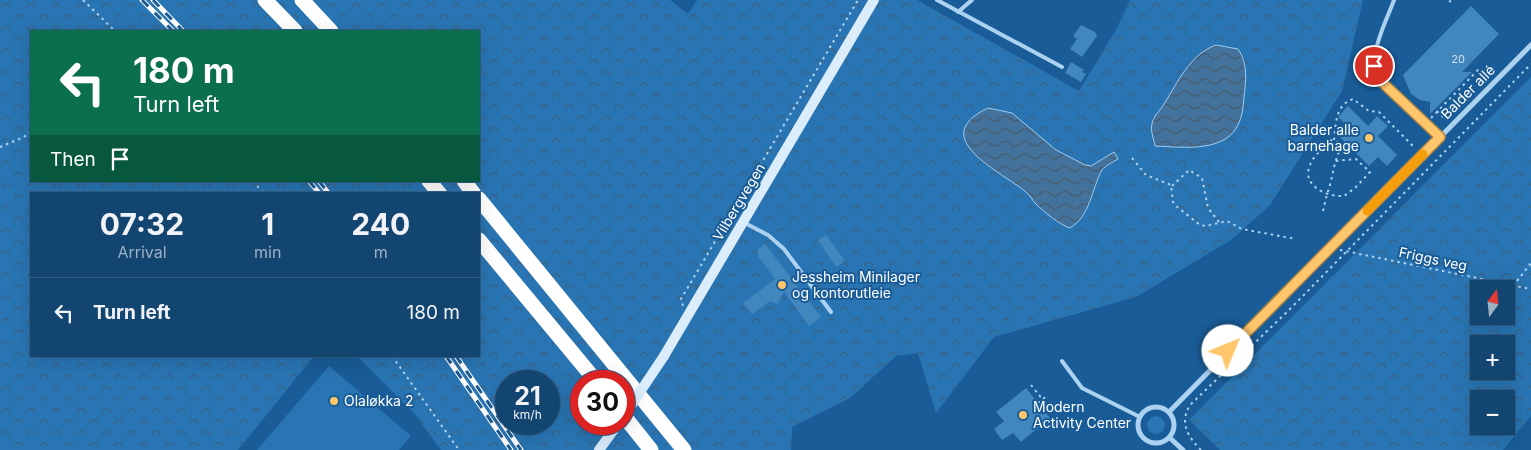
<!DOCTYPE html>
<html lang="en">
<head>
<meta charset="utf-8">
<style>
  body { margin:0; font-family:Inter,sans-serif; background:#1c4c76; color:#f1f3f6; height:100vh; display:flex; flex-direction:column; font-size:19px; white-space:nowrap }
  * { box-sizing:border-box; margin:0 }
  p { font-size:16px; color:#9db1c3 }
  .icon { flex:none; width:28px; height:28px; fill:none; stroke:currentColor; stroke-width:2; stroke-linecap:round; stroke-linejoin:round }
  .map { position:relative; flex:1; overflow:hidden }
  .side { position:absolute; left:30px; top:192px; width:450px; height:165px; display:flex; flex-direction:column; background:#134571; border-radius:0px; box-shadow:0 5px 20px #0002,0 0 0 1px #325d84 }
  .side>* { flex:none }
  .top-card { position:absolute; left:30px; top:30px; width:450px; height:152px; border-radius:0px; box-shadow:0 5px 20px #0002,0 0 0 1px #325d84; background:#0b6e4f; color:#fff; overflow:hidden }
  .needle { width:32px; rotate:15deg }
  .fabs { position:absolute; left:1470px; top:280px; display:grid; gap:10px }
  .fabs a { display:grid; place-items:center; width:45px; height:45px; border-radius:0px; background:#134571; box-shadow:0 5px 20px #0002,0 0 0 1px #325d84; font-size:25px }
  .speed { position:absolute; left:495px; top:370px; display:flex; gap:10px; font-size:25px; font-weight:700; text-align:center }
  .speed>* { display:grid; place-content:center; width:65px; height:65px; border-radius:50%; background:#134571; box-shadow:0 5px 20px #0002,0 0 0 1px #325d84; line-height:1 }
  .speed small { font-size:12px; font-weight:400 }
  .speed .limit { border:8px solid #d22; background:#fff; color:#111 }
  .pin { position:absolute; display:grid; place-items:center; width:42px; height:42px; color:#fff; margin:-21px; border:2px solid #fff; border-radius:50%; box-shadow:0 1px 5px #0007 }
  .me { position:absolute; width:55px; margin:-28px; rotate:45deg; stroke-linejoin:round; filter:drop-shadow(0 0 4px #0008) }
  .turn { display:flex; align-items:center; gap:18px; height:105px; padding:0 20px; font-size:22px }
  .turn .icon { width:65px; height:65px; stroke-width:2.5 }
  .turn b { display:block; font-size:35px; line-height:42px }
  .then { display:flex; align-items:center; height:48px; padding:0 20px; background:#0003; gap:10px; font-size:19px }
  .eta { display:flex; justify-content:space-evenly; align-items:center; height:85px; text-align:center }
  .eta b { font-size:30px; font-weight:700; line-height:35px }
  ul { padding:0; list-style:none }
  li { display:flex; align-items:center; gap:15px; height:70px; padding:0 20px; border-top:1px solid #325d84 }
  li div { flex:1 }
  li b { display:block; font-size:19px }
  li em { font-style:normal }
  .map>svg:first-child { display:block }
</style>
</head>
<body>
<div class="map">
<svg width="1531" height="450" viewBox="0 0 1531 450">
  <defs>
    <pattern id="forest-crowns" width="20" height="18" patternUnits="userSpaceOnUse" patternTransform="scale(1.25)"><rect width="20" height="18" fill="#2975b3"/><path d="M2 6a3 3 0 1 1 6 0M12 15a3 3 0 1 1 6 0" fill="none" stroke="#3a6080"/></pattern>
    <pattern id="water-waves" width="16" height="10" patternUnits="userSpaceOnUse" patternTransform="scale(1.25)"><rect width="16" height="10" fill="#43729c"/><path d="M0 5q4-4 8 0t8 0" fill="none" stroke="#485b6c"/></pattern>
  </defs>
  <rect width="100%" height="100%" fill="#195c97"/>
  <path fill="#2975b3" d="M329,366l82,70 -12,14h-142z
    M1147 425a9 9 0 1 1 18 0a9 9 0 1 1-18 0Z"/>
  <path fill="url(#forest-crowns)" fill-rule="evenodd" d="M0,0h670l18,14 9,-14h220l162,91 38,-63 13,-28h233l-21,91 -72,114 -39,35 -95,57 -142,40 -58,76 -18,-60 -22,3 -46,42 -58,29 -1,23h-350l-26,-36 -58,-58h122v-162h-448v162h283l-76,94h-238zM31,31h448v150h-448zM506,381h43v43h-43zM581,381h43v43h-43z
    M1531,77v339l-25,30 -3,4h-283l-31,-30zM1479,289h27v27h-27zM1479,344h27v27h-27zM1479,399h27v27h-27z"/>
  <path fill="url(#water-waves)" stroke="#9fcef3" d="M1216,45l22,4c10,15 8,31 6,48 -1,8 -1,16 -4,23 -11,34 -57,27 -85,26 -1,-6 -5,-16 -3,-22 1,-8 8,-13 12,-20 14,-22 26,-50 52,-59z
    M988,108l24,5 44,37 29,15 6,1 23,-14 4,7c-5,3 -13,7 -16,11 -11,20 -11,45 -32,58 -10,-3 -26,-16 -34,-24 -4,-4 -6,-9 -10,-12 -24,-20 -101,-54 -38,-84z"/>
  <path fill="#4286be" d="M1471,6l28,28 -37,38h10l-42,42v-12l-10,-2 -9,-6 -8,-19z
    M1081,25l14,7 2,4 -15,21 -12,-8 7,-10 -4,-3z
    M1071,62l13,8 -2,2 4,2 -5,8 -16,-9z
    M1348,106l20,20 9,-10 11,10 -10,10 19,19 -10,11 -9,-9 -9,9 -31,-31 9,-9 -9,-9z
    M826,235l17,23 1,4 -8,5 -18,-27z
    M765,244l56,73 -12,9 -25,-35 -6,13 -8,-3 -18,13 -9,-11 32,-24 -17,-23 1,-2 -2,-4z
    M1026,388l24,30 -29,24 -8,-9 -11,7 -8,-11 10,-8 -8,-9z"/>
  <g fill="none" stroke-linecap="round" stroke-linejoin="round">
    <path stroke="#acd2f1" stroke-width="2" stroke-dasharray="2.5 4" stroke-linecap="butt" d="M83,0l32,31
      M1449,2l3,-2
      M1437,111l7,7
      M1431,118l47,-48 13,1
      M1334,140c2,-16 1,-35 19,-41l16,12 10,1 36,36
      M0,147l24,-10 7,-6
      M1132,158l14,17 25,10 2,17 3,4 24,19 6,1 21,-5 15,8 54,10
      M253,181l11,13
      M1172,186l17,-16 13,8 6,30 11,14
      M1323,211l4,-17c6,-15 6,-32 14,-46l-3,-6 -8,-2c-7,8 -16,15 -20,25 -9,21 17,32 34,31l11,-8 15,-16 -14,-13 -21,2
      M1340,250l191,39
      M1513,286l18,-23
      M683,306l-2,-7 177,-299
      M392,356l67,94
      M1031,385l24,30
      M1038,403l10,-8
      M1201,450c-13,-13 -22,-27 -11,-45l101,-97 240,-244"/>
    <path stroke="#acd2f1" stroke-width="4" d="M937,0l125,67
      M1394,0c-10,28 -31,60 -9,85l55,52
      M958,12l14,-12
      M743,222l25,13 16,14 47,63
      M1062,361l20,27 58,29"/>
    <path stroke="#acd2f1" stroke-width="5" d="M1138 425a18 18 0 1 1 36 0a18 18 0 1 1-36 0Z
      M1169,412l362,-367
      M1170,438l13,12"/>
    <path stroke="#dbecfb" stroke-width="10" d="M664,356l210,-356
      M599,450l19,-26"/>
    <path stroke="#fff" stroke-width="15" d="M265,0l30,31
      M302,0l29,31
      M429,181l11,13
      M464,181l10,13
      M479,199l205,251
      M479,240l117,141
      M624,416l27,34"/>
    <defs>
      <path id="rail" d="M142,0l31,31
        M153,0l30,31
        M309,181l11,13
        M319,181l10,13
        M446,356l65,94
        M456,356l65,94"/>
    </defs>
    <use href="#rail" stroke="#fff" stroke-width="5"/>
    <use href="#rail" stroke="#195c97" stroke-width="3" stroke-dasharray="9" stroke-linecap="butt"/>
    <path stroke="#dbecfb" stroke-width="10" d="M624,416l40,-60"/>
  </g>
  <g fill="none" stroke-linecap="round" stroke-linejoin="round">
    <defs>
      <path id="route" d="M1228,351l212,-214 -55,-52 -7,-8 -4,-11"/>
    </defs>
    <use href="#route" stroke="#a68146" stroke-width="12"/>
    <use href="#route" stroke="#ffc66c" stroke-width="9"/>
    <path stroke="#f59e0b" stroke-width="9" d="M1367,211l56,-57"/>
  </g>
  <g fill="#ffc66c" stroke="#195c97" stroke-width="2">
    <circle cx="1369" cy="138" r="5"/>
    <circle cx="782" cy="285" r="5"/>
    <circle cx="334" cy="401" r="5"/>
    <circle cx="1023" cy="415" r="5"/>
  </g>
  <g text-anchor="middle" stroke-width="4" stroke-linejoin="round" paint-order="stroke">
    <g font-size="11" fill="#d0e1ef">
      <text x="1458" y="63">20</text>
    </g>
    <g font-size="14" fill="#fff" stroke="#195c97">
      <text transform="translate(1468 92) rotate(-45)" y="5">Balder allé</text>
      <text transform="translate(739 202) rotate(-59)" y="5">Vilbergvegen</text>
      <text transform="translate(1433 259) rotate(12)" y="5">Friggs veg</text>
    </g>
    <g font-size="14" fill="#fff" stroke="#195c97" text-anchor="start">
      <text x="1359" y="135" text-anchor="end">Balder alle<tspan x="1359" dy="16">barnehage</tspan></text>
      <text x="792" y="282">Jessheim Minilager<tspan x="792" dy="16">og kontorutleie</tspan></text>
      <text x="344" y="406">Olaløkka 2</text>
      <text x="1033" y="412">Modern<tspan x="1033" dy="16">Activity Center</tspan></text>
    </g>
  </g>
</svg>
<div class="fabs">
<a><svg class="needle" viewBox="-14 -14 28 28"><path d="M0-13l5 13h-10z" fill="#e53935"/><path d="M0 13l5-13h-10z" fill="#9db1c3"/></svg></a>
<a>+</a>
<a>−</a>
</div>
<div class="speed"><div>21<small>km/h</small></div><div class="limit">30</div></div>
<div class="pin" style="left:1374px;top:66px;background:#d93025"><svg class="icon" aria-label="arrive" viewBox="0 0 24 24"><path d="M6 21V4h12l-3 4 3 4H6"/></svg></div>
<svg class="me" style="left:1228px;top:351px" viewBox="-20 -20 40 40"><circle r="19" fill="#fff"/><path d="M0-13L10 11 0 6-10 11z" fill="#ffc66c"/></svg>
<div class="top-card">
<div class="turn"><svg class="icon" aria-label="left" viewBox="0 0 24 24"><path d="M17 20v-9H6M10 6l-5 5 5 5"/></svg><div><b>180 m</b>Turn left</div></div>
<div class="then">Then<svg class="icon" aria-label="arrive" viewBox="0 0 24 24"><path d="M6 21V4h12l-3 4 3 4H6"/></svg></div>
</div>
<section class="side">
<div class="eta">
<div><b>07:32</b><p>Arrival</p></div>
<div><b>1</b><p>min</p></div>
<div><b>240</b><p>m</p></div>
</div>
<ul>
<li><svg class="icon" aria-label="left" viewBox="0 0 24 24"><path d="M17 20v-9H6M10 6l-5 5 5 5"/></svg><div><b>Turn left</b></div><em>180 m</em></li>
</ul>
</section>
</div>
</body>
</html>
